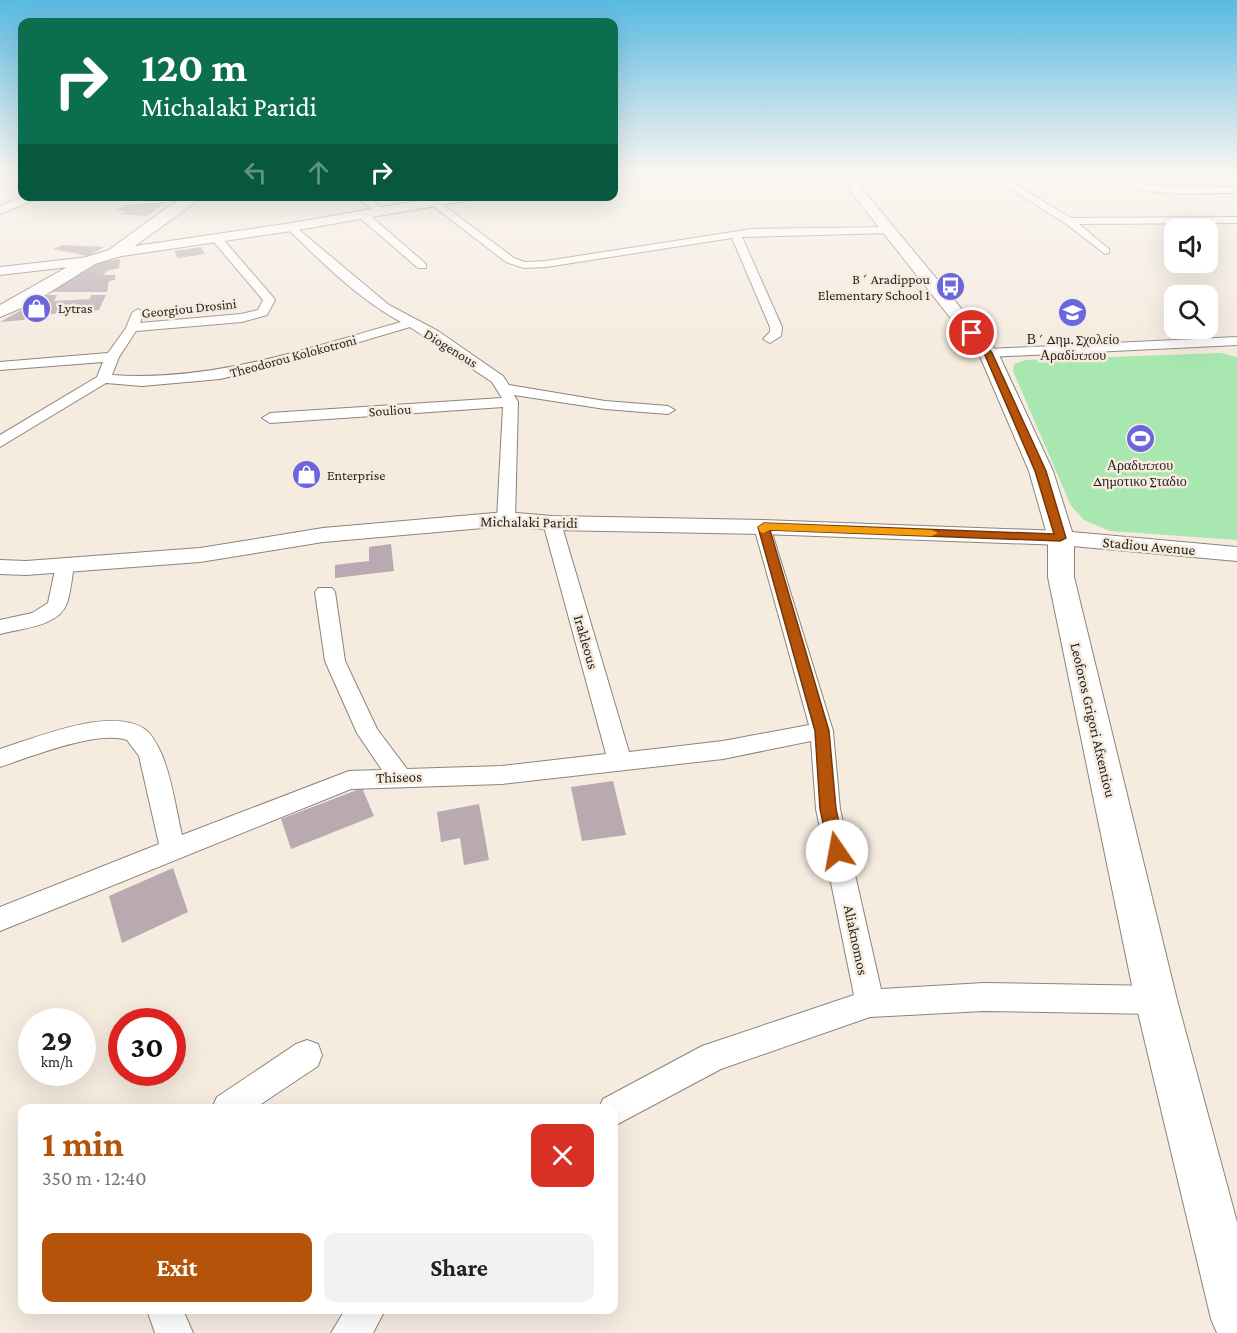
<!DOCTYPE html>
<html lang="en">
<head>
<meta charset="utf-8">
<style>
  body { margin:0; font-family:"Crimson Pro",serif; background:#f2f2f2; color:#202124; height:100vh; display:flex; flex-direction:column; font-size:22px; white-space:nowrap }
  * { box-sizing:border-box; margin:0 }
  p { font-size:20px; color:#757577 }
  .icon { flex:none; width:33px; height:33px; fill:none; stroke:currentColor; stroke-width:2; stroke-linecap:round; stroke-linejoin:round }
  .map { position:relative; flex:1; overflow:hidden }
  .sheet { position:absolute; left:18px; top:1104px; width:600px; height:210px; display:flex; flex-direction:column; background:#fff; border-radius:12px; box-shadow:0 6px 24px #0002 }
  .sheet>* { flex:none }
  .guide { position:absolute; left:18px; top:18px; width:600px; height:183px; border-radius:12px; box-shadow:0 6px 24px #0002; background:#0b6e4f; color:#fff; overflow:hidden }
  .controls { position:absolute; left:1164px; top:219px; display:grid; gap:12px }
  .controls a { display:grid; place-items:center; width:54px; height:54px; border-radius:12px; background:#fff; box-shadow:0 6px 24px #0002; font-size:30px }
  .speed { position:absolute; left:18px; top:1008px; display:flex; gap:12px; font-size:30px; font-weight:700; text-align:center }
  .speed>* { display:grid; place-content:center; width:78px; height:78px; border-radius:50%; background:#fff; box-shadow:0 6px 24px #0002; line-height:1 }
  .speed small { font-size:15px; font-weight:400 }
  .speed .limit { border:9px solid #d22; background:#fff; color:#111 }
  .pin { position:absolute; display:grid; place-items:center; width:51px; height:51px; color:#fff; margin:-26px; border:3px solid #fff; border-radius:50%; box-shadow:0 2px 6px #0007 }
  .me { position:absolute; width:66px; margin:-33px; rotate:348deg; stroke-linejoin:round; filter:drop-shadow(0 0 4px #0008) }
  .turn { display:flex; align-items:center; gap:21px; height:126px; padding:0 24px; font-size:27px }
  .turn .icon { width:78px; height:78px; stroke-width:2.5 }
  .turn b { display:block; font-size:42px; line-height:51px }
  .lanes { display:flex; align-items:center; height:57px; padding:0 24px; background:#0003; justify-content:center; gap:30px; direction:ltr }
  .lanes .off { opacity:.35 }
  .round { display:grid; place-items:center; flex:none; width:63px; height:63px; border-radius:12px; background:#f2f2f2 }
  .summary { display:flex; align-items:center; justify-content:space-between; height:102px; padding:0 24px }
  h1 { font-size:36px; font-weight:700; line-height:45px; color:#b45309 }
  .primary-button { display:flex; gap:12px; margin-top:auto; padding:12px 24px }
  .primary-button a { flex:1; height:69px; border-radius:12px; background:#b45309; color:#fff; font-size:24px; font-weight:700; line-height:69px; text-align:center }
  .primary-button a+a { background:#f2f2f2; color:#202124 }
  .map>svg:first-child { display:block }
</style>
</head>
<body>
<div class="map">
<svg width="1237" height="1333" viewBox="0 0 1237 1333">
  <rect width="100%" height="100%" fill="#f5ebdf"/>
  <path fill="#a9e7b0" d="M1221,353l16,4v183l-127,-9 -26,-11 -13,-14 -58,-135 1,-7 11,-4z"/>
  <path fill="#b9aab1" d="M166,202l-19,14 -26,-2 5,-3h-10l9,-6z
    M63,245l41,2 -16,9 -35,-7z
    M201,247l4,7 -27,4 -4,-7z
    M120,259l-1,9 -12,3 -4,4h12v5l-6,1 -2,11h-62l46,-28z
    M48,295h9l-3,6 36,-2 1,-4h15l-7,15 -72,6 -3,4 -24,2z
    M391,544l3,27 -59,7v-13l34,-4v-14z
    M613,781l13,54 -44,6 -11,-54z
    M362,788l12,28 -83,33 -10,-30z
    M479,804l10,56 -25,5 -4,-27 -19,4 -4,-30z
    M173,868l15,44 -66,31 -13,-47z"/>
  <g fill="none" stroke-linecap="round" stroke-linejoin="round">
    <defs>
      <path id="minor" d="M985,173h11l75,45 166,-1v6l-158,1 30,25v4l-4,1 -40,-31z
        M1109,173h12l30,13 86,1v6c-41,-1 -94,8 -128,-20z
        M220,196h33c-8,5 -25,5 -33,0z
        M354,196h12l21,16 -9,2z
        M432,201h6l76,57 11,4 21,-1 206,-32 138,-2 5,3 -5,3 -148,4 40,90 -1,9 -11,7 -7,-4 7,-7v-5l-38,-89 -186,29 -22,1 -18,-6 -74,-57z
        M359,213h8l59,51v4h-8l-59,-51z
        M292,224l97,81 49,26 65,45 6,9 96,16 63,5 7,4 -7,4 -63,-5 -91,-14 4,7 -3,117 -3,4h-12l-3,-4 6,-112 -233,16 -8,-5 8,-5 232,-15 -10,-16 -82,-55 -108,32 -82,20 -78,7 -36,-3 -106,64v-12l97,-58 6,-15 -103,8v-8l108,-9 18,-25 6,-15 6,-4 6,4 -4,10 101,-9 17,-4 5,-10 -50,-59v-4h8l52,60 2,3 -8,15 -25,7 -106,9 -17,26 -7,18c100,7 193,-26 289,-53 -42,-23 -79,-59 -113,-93l-1,-2z
        M1237,337v8l-249,12 -7,-4 7,-4z
        M552,518l6,1 3,4 68,229 94,-11 86,-16 -55,-198 3,-4h12l64,208 7,78 41,180 103,-6 172,3 10,4 5,10 -5,10 -10,4 -172,-3 -114,6 -149,52 -107,57v-18h-15l4,-9 99,-53 152,-51 -38,-186 -5,-68 -88,18 -221,25 -151,5 -351,142v-24l159,-63 -20,-88 -12,-16c-30,-10 -97,17 -127,27v-18c36,-11 108,-42 143,-21 9,5 15,18 19,27 10,24 14,54 20,80l159,-61 8,-3 33,-1 -25,-37 -32,-72 -10,-69 3,-4h14l3,4 10,69 32,68 30,40 95,-3 104,-12 -63,-231 3,-4z
        M65,559l7,2 2,4c-2,12 -3,26 -7,38 -8,24 -46,25 -67,31v-14l32,-7 16,-10 8,-38 2,-4z
        M307,1040l11,4 4,11 -4,11 -63,42h-43l5,-11 79,-53z
        M147,1310h36l10,23h-38z
        M345,1310h40l-12,23h-42z"/>
      <path id="tertiary" d="M25,196h19l-44,18v-8z
        M445,196h31l-6,4 -178,31 -177,26 -7,-4 7,-4 177,-26z
        M89,257l7,4 -2,3 -94,11v-8z
        M506,512l46,4 211,4 298,11 176,16v14l-176,-16 -298,-11 -211,-4 -46,-4 -183,16 -123,20 -174,13 -26,-1v-14l26,1 174,-13 123,-20z"/>
      <path id="secondary" d="M836,173h13l149,180 55,118 21,67v39l103,423 60,222v111h-20l-6,-14 -76,-319 -87,-423v-39l-19,-67 -50,-117z
        M186,196h18l-83,60 -26,8 -64,40 -31,13v-12l83,-47 26,-8 60,-44z"/>
    </defs>
    <use href="#minor" stroke="#8d8479" stroke-width="2"/>
    <use href="#tertiary" stroke="#8d8479" stroke-width="2"/>
    <use href="#secondary" stroke="#8d8479" stroke-width="2"/>
    <use href="#minor" fill="#fff" fill-rule="evenodd"/>
    <use href="#tertiary" fill="#fff" fill-rule="evenodd"/>
    <use href="#secondary" fill="#fff" fill-rule="evenodd"/>
  </g>
  <linearGradient id="sky" x2="0" y2="1"><stop stop-color="#59b9e2"/><stop offset="0.48" stop-color="#faf6f1"/><stop offset="1" stop-color="#faf6f1" stop-opacity="0"/></linearGradient>
  <rect width="1237" height="360" fill="url(#sky)"/>
  <path fill="#b45309" stroke="#753606" stroke-width="1.5" d="M969,331h6l17,22 54,118 20,67 -6,3 -290,-11 59,201 7,78 9,42 -2,5 -6,2 -6,-2 -2,-5 -9,-42 -5,-78 -57,-204 6,-4 290,11 -19,-63 -51,-118 -16,-20z"/>
  <path fill="#f59e0b" d="M764,523l168,7 6,3 -6,3 -163,-6 -5,3 -4,-1 -2,-5z"/>
  <defs>
    <symbol id="bus-disc" viewBox="-11 -11 22 22"><circle r="9.5" fill="#6b65de" stroke="#f5ebdf"/><path d="M-5-6H5V4H4V6H2V4H-2V6H-4V4H-5ZM-3.5-4V0h7V-4ZM-3.5 1.2v1.5H-2V1.2ZM2 1.2v1.5H3.5V1.2Z" fill="#fff"/></symbol>
    <symbol id="shop-disc" viewBox="-11 -11 22 22"><circle r="9.5" fill="#6b65de" stroke="#f5ebdf"/><path d="M-5-2.5h2.3a2.7 3.5 0 0 1 5.4 0H5L5.5 6h-11ZM-1.5-2.5h3a1.5 2.3 0 0 0-3 0Z" fill="#fff"/></symbol>
    <symbol id="school-disc" viewBox="-11 -11 22 22"><circle r="9.5" fill="#6b65de" stroke="#f5ebdf"/><path d="M0-5L7-2L0 1L-7-2ZM-4 1L0 2.5L4 1V4Q0 6-4 4Z" fill="#fff"/></symbol>
    <symbol id="stadium-disc" viewBox="-11 -11 22 22"><circle r="9.5" fill="#6b65de" stroke="#f5ebdf"/><path d="M0-5a6.5 5 0 1 0 0 10a6.5 5 0 1 0 0-10ZM-3.5-1.8h7v3.6h-7Z" fill="#fff"/></symbol>
  </defs>
  <g fill-rule="evenodd">
    <use href="#bus-disc" x="934" y="270" width="33" height="33"/>
    <use href="#shop-disc" x="20" y="292" width="33" height="33"/>
    <use href="#school-disc" x="1056" y="296" width="33" height="33"/>
    <use href="#stadium-disc" x="1124" y="422" width="33" height="33"/>
    <use href="#shop-disc" x="290" y="458" width="33" height="33"/>
  </g>
  <g text-anchor="middle" stroke-width="5" stroke-linejoin="round" paint-order="stroke">
    <g font-size="14" fill="#2a2622" stroke="#f5ebdf" text-anchor="start">
      <text x="930" y="284" text-anchor="end">B´ Aradippou<tspan x="930" dy="16">Elementary School 1</tspan></text>
      <text x="58" y="313">Lytras</text>
      <text x="1073" y="344" text-anchor="middle">Β´ Δημ. Σχολείο<tspan x="1073" dy="16">Αραδίππου</tspan></text>
      <text x="1140" y="470" text-anchor="middle">Αραδιππου<tspan x="1140" dy="16">Δημοτικο Σταδιο</tspan></text>
      <text x="327" y="480">Enterprise</text>
    </g>
    <g font-size="14" fill="#2a2622" stroke="#f5ebdf">
      <text transform="translate(189 308) rotate(-6)" y="5">Georgiou Drosini</text>
      <text transform="translate(451 348) rotate(32)" y="5">Diogenous</text>
      <text transform="translate(293 356) rotate(-15)" y="5">Theodorou Kolokotroni</text>
      <text transform="translate(390 410) rotate(-4)" y="5">Souliou</text>
    </g>
    <g font-size="15" fill="#2a2622" stroke="#f5ebdf">
      <text transform="translate(529 522) rotate(1)" y="5">Michalaki Paridi</text>
      <text transform="translate(1149 546) rotate(5)" y="5">Stadiou Avenue</text>
      <text transform="translate(586 642) rotate(74)" y="5">Irakleous</text>
      <text transform="translate(1093 720) rotate(77)" y="5">Leoforos Grigori Afxentiou</text>
      <text transform="translate(399 777) rotate(-2)" y="5">Thiseos</text>
      <text transform="translate(856 940) rotate(78)" y="5">Aliaknomos</text>
    </g>
  </g>
</svg>
<div class="controls">
<a><svg class="icon" aria-label="sound" viewBox="0 0 24 24"><path d="M4 9h4l5-4v14l-5-4H4zM17 9q2 3 0 6"/></svg></a>
<a><svg class="icon" aria-label="search" viewBox="0 0 24 24"><circle cx="10" cy="10" r="6"/><path d="M15 15l6 6"/></svg></a>
</div>
<div class="speed"><div>29<small>km/h</small></div><div class="limit">30</div></div>
<div class="pin" style="left:972px;top:333px;background:#d93025"><svg class="icon" aria-label="arrive" viewBox="0 0 24 24"><path d="M6 21V4h12l-3 4 3 4H6"/></svg></div>
<svg class="me" style="left:837px;top:851px" viewBox="-20 -20 40 40"><circle r="19" fill="#fff"/><path d="M0-13L10 11 0 6-10 11z" fill="#b45309"/></svg>
<div class="guide">
<div class="turn"><svg class="icon" aria-label="right" viewBox="0 0 24 24"><path d="M7 20v-9h11M14 6l5 5-5 5"/></svg><div><b>120 m</b>Michalaki Paridi</div></div>
<div class="lanes"><svg class="icon off" aria-label="left" viewBox="0 0 24 24"><path d="M17 20v-9H6M10 6l-5 5 5 5"/></svg><svg class="icon off" aria-label="ahead" viewBox="0 0 24 24"><path d="M12 20V5M6 11l6-6 6 6"/></svg><svg class="icon" aria-label="right" viewBox="0 0 24 24"><path d="M7 20v-9h11M14 6l5 5-5 5"/></svg></div>
</div>
<section class="sheet">
<div class="summary"><div><h1>1 min</h1><p>350 m · 12:40</p></div><a class="round" style="background:#d93025;color:#fff"><svg class="icon" aria-label="close" viewBox="0 0 24 24"><path d="M6 6l12 12M18 6L6 18"/></svg></a></div>
<div class="primary-button"><a>Exit</a><a>Share</a></div>
</section>
</div>
</body>
</html>
